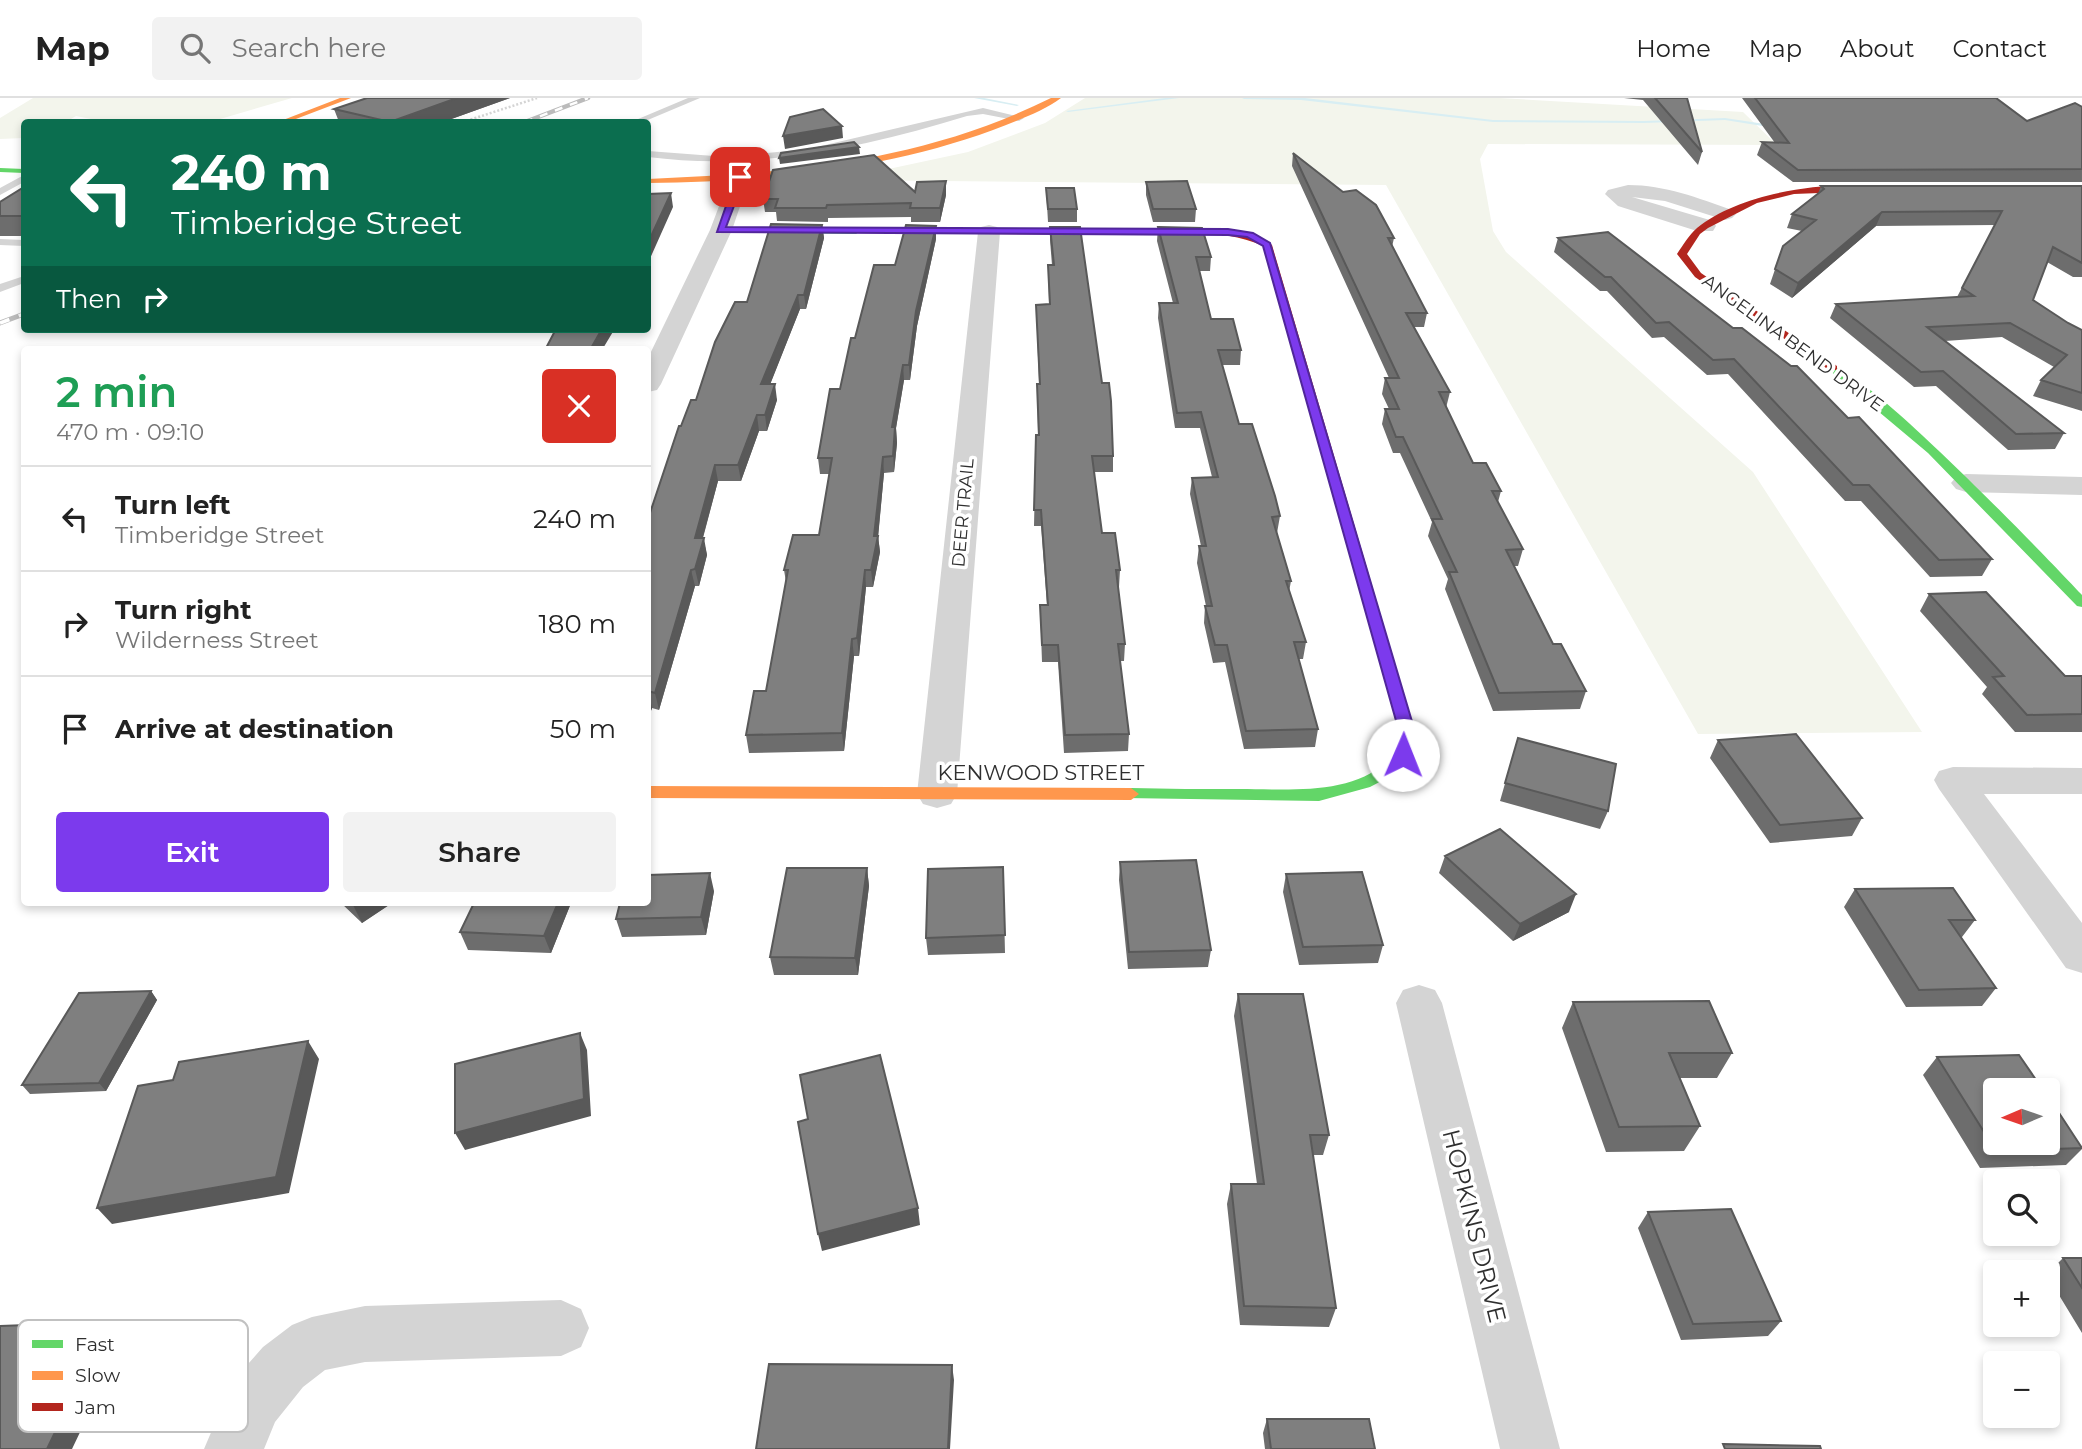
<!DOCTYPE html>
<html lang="en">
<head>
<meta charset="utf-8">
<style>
  body { margin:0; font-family:Montserrat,sans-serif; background:#f2f2f2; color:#222; height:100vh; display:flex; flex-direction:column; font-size:26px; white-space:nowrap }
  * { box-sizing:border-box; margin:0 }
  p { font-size:23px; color:#767676 }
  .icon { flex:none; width:38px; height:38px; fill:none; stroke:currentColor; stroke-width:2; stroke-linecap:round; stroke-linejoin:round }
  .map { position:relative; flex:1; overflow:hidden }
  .sheet { position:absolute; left:21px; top:248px; width:630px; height:560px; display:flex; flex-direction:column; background:#fff; border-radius:7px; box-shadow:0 4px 10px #0003 }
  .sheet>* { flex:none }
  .top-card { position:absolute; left:21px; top:21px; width:630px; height:214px; border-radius:7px; box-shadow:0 4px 10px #0003; background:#0b6e4f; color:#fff; overflow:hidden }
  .needle { width:46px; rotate:268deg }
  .tools { position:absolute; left:1983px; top:980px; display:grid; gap:14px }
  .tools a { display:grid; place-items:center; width:77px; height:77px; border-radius:7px; background:#fff; box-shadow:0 4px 10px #0003; font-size:35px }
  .pin { position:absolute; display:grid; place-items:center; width:60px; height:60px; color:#fff; margin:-30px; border-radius:14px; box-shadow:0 4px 10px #0006 }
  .me { position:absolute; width:77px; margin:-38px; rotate:1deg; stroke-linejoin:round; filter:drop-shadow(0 0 5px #0008) }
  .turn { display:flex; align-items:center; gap:24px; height:147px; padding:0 35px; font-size:32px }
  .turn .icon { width:91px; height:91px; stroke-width:2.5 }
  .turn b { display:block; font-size:49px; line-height:60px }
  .then { display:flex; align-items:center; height:66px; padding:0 35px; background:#0003; gap:14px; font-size:26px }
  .round { display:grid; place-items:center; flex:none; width:74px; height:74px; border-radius:7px; background:#f2f2f2 }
  .head { display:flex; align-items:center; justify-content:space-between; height:119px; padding:0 35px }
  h1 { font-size:42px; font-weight:600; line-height:52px; color:#1e9e55 }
  .cta { display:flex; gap:14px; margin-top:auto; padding:14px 35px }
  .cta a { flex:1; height:80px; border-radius:7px; background:#7c3aed; color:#fff; font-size:28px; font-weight:600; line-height:80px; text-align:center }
  .cta a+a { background:#f2f2f2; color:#222 }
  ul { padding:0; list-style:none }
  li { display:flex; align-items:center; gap:21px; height:105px; padding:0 35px; border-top:2px solid #e0e0e0 }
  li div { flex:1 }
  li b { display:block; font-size:26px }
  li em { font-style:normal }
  header { display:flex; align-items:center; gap:42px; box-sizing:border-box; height:98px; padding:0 35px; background:#fff; border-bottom:2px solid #e0e0e0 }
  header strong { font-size:33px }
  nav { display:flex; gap:38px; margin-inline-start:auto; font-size:24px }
  .search { width:490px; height:63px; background:#f2f2f2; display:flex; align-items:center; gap:18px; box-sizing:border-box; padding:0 24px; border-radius:7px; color:#767676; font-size:26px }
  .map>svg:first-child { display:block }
</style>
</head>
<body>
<header>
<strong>Map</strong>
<div class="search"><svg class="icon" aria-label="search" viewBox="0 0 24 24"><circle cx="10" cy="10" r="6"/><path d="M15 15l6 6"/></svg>Search here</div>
<nav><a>Home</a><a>Map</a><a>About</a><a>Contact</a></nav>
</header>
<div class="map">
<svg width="2082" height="1351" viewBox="0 0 2082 1351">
  <rect width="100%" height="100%" fill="#fff"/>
  <path fill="#f3f5ec" d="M33,0h259l-82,24h-104l-30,-6 -10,6h-42v16l-24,1v-21z
    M1085,0h414l244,14 34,33 -289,-1 -8,15 13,72 13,21 247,220 169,260 -224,2 -312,-549 -549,-5 131,-28 77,-29z"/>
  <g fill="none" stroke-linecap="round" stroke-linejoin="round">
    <path fill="#d8eef3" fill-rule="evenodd" d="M974,0h10l35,7 -2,1z
      M1165,0h14l-111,14 -2,-1z
      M1242,0h63l188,22 151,1 81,-3 53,8 -3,2 -50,-8 -81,3 -151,-1 -192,-22 -57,-1z"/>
    <path stroke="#d4d4d4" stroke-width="2.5" stroke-dasharray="2 2" stroke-linecap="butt" d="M463,24l74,-24"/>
    <path fill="#d4d4d4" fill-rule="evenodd" d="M688,0h12l-57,24h-12z
      M983,10l41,10 -5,3 -36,-7 -16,2c-104,32 -210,55 -319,41v-6l79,6 81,-8z
      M24,77v7l-24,13v-7z
      M0,141l24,1v6l-24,-1z
      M24,178v7l-24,9v-8z"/>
    <path fill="#d4d4d4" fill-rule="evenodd" d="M740,73l7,2 3,4 -18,53 -71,154 -4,6 -9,2v-34l62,-128 20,-53 3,-4z
      M1628,87c37,0 70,13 104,25l4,4 -4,4 -7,2 -60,-19 -33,-4 81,24 3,5 -3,5h-16l-79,-25 -13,-12 3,-4z
      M989,127l8,2 3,5 -43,562 -6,10 -14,4 -14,-4 -6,-10 61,-562 3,-5z
      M1966,376l116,3v18l-116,-3 -10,-3 -5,-6 5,-6z
      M1953,669l129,1v26h-98l98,129v50l-16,-5 -127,-179 -5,-9 5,-9z
      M1419,887l16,5 7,13 118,446h-60l-104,-446 7,-13z
      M561,1202l20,9 8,19 -8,19 -20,9 -196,6 -40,8 -22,17 -28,35 -11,27h-60l29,-68 30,-34 29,-22 20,-8 53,-11z"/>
    <path fill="#63d668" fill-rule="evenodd" d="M0,70l24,1v4l-24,-1z
      M721,129l135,1 4,3 -4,3 -138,-2 -1,-2z
      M1829,268c31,-4 222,196 253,229v12l-5,-1 -149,-153 -99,-83z
      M1362,473l7,4 47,160 -5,19 -20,22 -21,11 -51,14 -194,-3 -2,-4 2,-4 6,-2c36,1 72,1 109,1 51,0 143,10 160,-54l-45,-160z"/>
    <path fill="#ff974d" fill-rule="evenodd" d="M340,0h11l-63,24h-10z
      M1051,0h10c-19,14 -45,23 -68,32 -109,40 -230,52 -345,53v-4c143,-6 273,-17 403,-81z
      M856,130l283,1 4,3 -4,3 -286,-2 -1,-2z
      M648,688l483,2 8,6 -8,6 -483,-2z"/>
    <path fill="#b3261e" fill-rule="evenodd" d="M1873,89v4h-3l-76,3 -37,9 -49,25 -8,6 -13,20 14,19 136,93v4h-8l-134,-93 -18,-23c6,-9 12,-19 20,-26 41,-34 124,-47 176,-41z
      M1188,130c28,0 61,0 84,17l97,330 -2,3 -5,1 -7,-4 -92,-329c-39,-18 -82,-12 -124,-11l-4,-3 4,-3z"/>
    <defs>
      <path id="rail-far1" d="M525,24l63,-24"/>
      <path id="rail" d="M0,225l24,-9"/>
    </defs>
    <use href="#rail-far1" stroke="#bbb" stroke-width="4.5"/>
    <use href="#rail" stroke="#bbb" stroke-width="5"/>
    <use href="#rail-far1" stroke="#fff" stroke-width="2.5" stroke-dasharray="8" stroke-linecap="butt"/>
    <use href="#rail" stroke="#fff" stroke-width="3.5" stroke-dasharray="10" stroke-linecap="butt"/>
  </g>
  <path fill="#6d6d6d" d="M510,0l-67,24h-104l-5,-13z
    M1624,0h63l15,54 -4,13 -55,-65z
    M1742,0h254l31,23 55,-14v75h-289l-36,-27 5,-13 13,1z
    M1293,55l101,85 -2,9 35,66 -3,14h-10l36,65 -4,16 27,55 28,28 -3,11 25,47 -5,17h-4l39,78 33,47 -6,18 -87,2 -48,-122 3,-10 -20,-43 4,-14 -32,-69h-7l-11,-29 3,-15h4l-7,-15 3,-16h4l-97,-212z
    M1146,84l50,27 -1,13h-42l-7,-27z
    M1821,88h261v91h-9l-26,-15 -14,38 35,23 14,7v81l-49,-15 8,-16 13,-13 -52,-30 -57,4 119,92 -9,16 -47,1 -72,-64 -22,1 -84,-69 6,-14 121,-7 38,-72 -119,1 -84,72 -22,-14 13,-38 19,-15 -15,-3 5,-14 26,-20z
    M24,89v49h-24v-34z
    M1046,90l31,21v13h-29z
    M915,94l31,3 -6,27h-29v-5l-83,1v4l-51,-1 -1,-9h-11l-2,-13z
    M822,127l2,13 -18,71h-6l-30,75 7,16 -10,31h-8l-18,50h-23l-15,57 4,17 -8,31h-4l-36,124 -7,-2 -4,11v-200l33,-93 15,-26z
    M936,128v13l-19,87 -7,54h-6l-8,48 1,15 -3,29 -10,1 -6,63 2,16 -7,35h-7l-7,69h-5l-10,95 -95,2 -3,-18 20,-44 20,-109 -2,-12 35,-35 10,-61h-9l-2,-16 22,-69 15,-51 40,-73z
    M1050,129l63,229v16h-19l8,61 18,37 -1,17h-1l7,57 -1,17h-4l9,73 -1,17 -64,2 -6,-91h-16l-2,-57h7l-6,-79h-7l2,-91h2l-1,-51h2l-3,-79 13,-1 -1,-39h4l-2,-25z
    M1158,129l53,30 -1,14h-11l12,48 30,31 -1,15h-18l17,59 41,92 -3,17 14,48 -2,11 17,50 -3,17h-5l20,70 -3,18 -71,2 -19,-87 -12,1 -9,-40 1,-17h1l-9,-43 2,-17h2l-11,-52 2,-16 20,-1 -12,-49h-25l-17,-110 1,-15h14l-16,-62z
    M1558,140l290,180 144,141 -10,17 -52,1 -69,-76h-16l-117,-127 -21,1 -43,-38 -12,1 -45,-47h-7l-46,-39z
    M1929,496l136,82h17v56h-67l-33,-38 5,-7 -67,-76z
    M1518,640l90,73 -8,18 -100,-28z
    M1718,642l144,78 -10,18 -82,7 -60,-85z
    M1445,758l124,56 -56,29 -74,-68z
    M1120,764l91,88 -3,17 -80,2 -9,-89z
    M1003,769l2,86 -77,2 -2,-17z
    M867,770l2,18 -11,89h-84l-4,-18z
    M1286,776l97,71 -5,18 -79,2 -16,-73z
    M1855,791l120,31 -13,17h-1l35,51 -14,18 -76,1 -62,-100z
    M714,793l-8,44 -84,2 -6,-18z
    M341,805h51l-30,20z
    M474,805h97l-20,50 -83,-3 -8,-18z
    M151,893l6,9 -51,91 -76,3 -8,-9z
    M1238,896l91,141 -6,20h-10l23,153 -7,19 -89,-2 -13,-121 4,-20h26l-23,-168z
    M1573,904l159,51 -15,25h-38l21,48 -16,25 -78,1 -44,-124z
    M1937,959l145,90v2l-16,16 -86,3 -57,-93z
    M1648,1114l133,109 -13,15 -87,4 -43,-112z
    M2063,1160h19v75l-34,-56v-4z
    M1267,1321l108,30h-110l-2,-16z"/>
  <path fill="#595959" d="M457,0h53l-67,24h-53z
    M842,28l1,12 -58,11 -2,-13z
    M859,49l1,7 -80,10 -1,-6z
    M946,83v14l-6,27v-14z
    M671,95l2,14 -25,56v-20z
    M1882,114l-6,14 -84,72 6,-15z
    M822,127l2,13 -18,71 -2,-14z
    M936,128v13l-19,87 -7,54 -1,-15 7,-54z
    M798,197l2,14 -36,91 -3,-16z
    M602,231l12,1 -12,20h-12z
    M903,267l1,15 -8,48 1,15 -3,29 -2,-45z
    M775,286l2,16 -10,31 -2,-16z
    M757,317l2,16 -18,50 -3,-16z
    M883,359l1,16 -6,65v-2l2,16 -7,35 -2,-17z
    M715,367l3,16 -20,74 -3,-17z
    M704,440l3,17 -8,31 -4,-17z
    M691,472l4,16 -36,124 -4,-17z
    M865,472l1,17 -7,69 -2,-18z
    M852,541l2,17 -10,95 -2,-18z
    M648,592l4,18 -4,11z
    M867,770l2,18 -11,89 -3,-17z
    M710,775l4,18 -8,44 -5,-18z
    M1576,796l-7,18 -56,29 7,-17z
    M356,805h36l-30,20 -9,-18z
    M558,805h13l-20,50 -7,-17z
    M151,893l6,9 -51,91 -7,-8z
    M580,935l7,17 4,66 -126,34 -10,-17z
    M308,943l11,18 -30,134 -177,31 -15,-16z
    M918,1110l2,17 -98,26 -4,-17z
    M108,1224l17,16 -53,111h-25z
    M952,1267l2,15 -4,69h-2z"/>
  <path fill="#7f7f7f" stroke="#595959" stroke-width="2" d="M367,0h90l-67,24 -56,-13z
    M1655,0h32l15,54z
    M1755,0h241l31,23 48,-18 7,4v62l-284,1 -36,-28 27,1z
    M823,11l19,17 -59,10 7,-19z
    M854,44l5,5 -80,11 2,-5z
    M1293,55l50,39 13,-2 20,15 18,33h-6l39,75h-21l44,79h-11l34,71h13l15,28h-9l31,58 -17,1 47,94h8l25,47 -87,2 -50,-121h8l-25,-53h10l-39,-82h-7l-11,-28h14l-14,-31h14z
    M874,57l41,37 2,-10 29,-1 -6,27h-30l1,-5 -84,2 -1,3h-51l3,-9h-15l10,-29z
    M1187,83l9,28h-43l-7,-27z
    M1821,88h261v77l-29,-16 -20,53 35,23 14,7v63l-41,-13 26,-25 -57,-32 -83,4 137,106 -48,1 -73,-63 -22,1 -85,-68 138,-8 -12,-8 40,-77 -120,1 -84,71 -23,-14 8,-23 33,-26 -24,-6 32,-25z
    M24,89v29h-24v-14z
    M1046,90h28l3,21h-29z
    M671,95l-23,50v-49z
    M771,126l51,1 -18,70h-6l-37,89h14l-10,31h-8l-19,50h-23l-20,73h9l-9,31 -4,1 -36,123 -7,-2v-172l31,-93h2l10,-26h5l19,-58 20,-40h12z
    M906,127l30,1 -20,85 -7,54h-6l-11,62h3l-2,29 -10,1 -9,79h4l-7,34h-6l-8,68 -5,1 -10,94 -96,2 8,-44h12l22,-121h-4l9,-35h26l13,-77h-14l12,-69h10l11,-51h4l19,-73h21z
    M1050,129h30l22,156h7l2,18 2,55h-21l10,77h13l5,37h-4l9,74h-7l11,90 -64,1 -7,-90h-16l-2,-40h8l-7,-95h-7l2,-75h3l-2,-51h3l-4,-79 14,-1 -2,-39h6z
    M1158,129l44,1 9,29h-15l15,62h22l8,31h-23l21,74h13l23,72 5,20 -8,1 19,64h-5l20,61h-12l24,87 -72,2 -19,-86h-12l-10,-39h7l-13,-60h7l-14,-68 26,-1 -17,-65 -24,1 -18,-110h19z
    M1608,134l125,96h9l49,38h6l51,52 11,-1 133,142 -53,1 -70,-75h-16l-119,-126 -21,1 -44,-38 -13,1 -45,-46h-6l-47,-39z
    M556,231h46l-12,21h-45z
    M1986,494l79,84h17v38l-55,1 -34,-38 11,-1 -75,-82z
    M1796,636l66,84 -82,7 -62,-85z
    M1518,640l98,26 -8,47 -103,-28z
    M1500,731l76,65 -56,30 -75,-68z
    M1196,762l15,90 -82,2 -9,-90z
    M1003,769l2,68 -79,3 2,-69z
    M787,770h80l-12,90 -85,-1z
    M1362,774l21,73 -80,2 -17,-73z
    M710,775l-9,44 -85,2 4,-16h28v-28z
    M1953,790l22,32h-26l47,68 -77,2 -64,-101z
    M474,805h84l-14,33 -84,-4z
    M151,893l-52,92 -77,2 57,-92z
    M1238,896h65l26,141h-19l26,173 -92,-2 -13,-122h33z
    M1709,903l23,52h-63l31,73 -81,1 -46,-125z
    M580,935l4,66 -129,34v-69z
    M308,943l-32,136 -179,31 41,-122 35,-6 6,-18z
    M880,957l38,153 -100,26 -20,-112 10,-3 -8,-44z
    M2019,957l24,35h-48v53h53v-47l34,52 -86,3 -59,-94z
    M1731,1111l50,112 -88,3 -45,-112z
    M2063,1160h19v30z
    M108,1224l-61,127h-47v-123z
    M769,1266l183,1 -4,84h-192z
    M1267,1321h102l6,30h-104z
    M1723,1346l97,2 1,3h-96z"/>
  <path fill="#7c3aed" stroke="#51269a" stroke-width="2" d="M740,76l5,3 -19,50 502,2 25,4 17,10 146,492 -7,24h-11l-3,-4 5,-20 -137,-489 -16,-9 -19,-2 -511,-3 19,-55z"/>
  <g text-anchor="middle" stroke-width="7" stroke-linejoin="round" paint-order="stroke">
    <g font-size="18" fill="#2f2f2f" stroke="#fff">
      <text transform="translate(1793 245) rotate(36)" y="6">ANGELINA BEND DRIVE</text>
      <text transform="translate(963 415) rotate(-85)" y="6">DEER TRAIL</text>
    </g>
    <g font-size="21" fill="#2f2f2f" stroke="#fff">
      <text x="1041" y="682">KENWOOD STREET</text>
    </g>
    <g font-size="24" fill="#2f2f2f" stroke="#fff">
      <text transform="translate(1474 1128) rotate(76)" y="8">HOPKINS DRIVE</text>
    </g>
  </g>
  <rect x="18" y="1222" width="230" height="112" rx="10" fill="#fff" stroke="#c1c1c1" stroke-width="2"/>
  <rect x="32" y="1242" width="31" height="8" fill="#63d668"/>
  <rect x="32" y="1273" width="31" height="9" fill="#ff974d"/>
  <rect x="32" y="1305" width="31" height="8" fill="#b3261e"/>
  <g font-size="19" fill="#2f2f2f">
    <text x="75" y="1253">Fast</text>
    <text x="75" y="1284">Slow</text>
    <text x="75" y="1316">Jam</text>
  </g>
</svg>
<div class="tools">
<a><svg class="needle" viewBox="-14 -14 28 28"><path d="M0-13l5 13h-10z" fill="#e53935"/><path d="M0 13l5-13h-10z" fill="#767676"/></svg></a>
<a><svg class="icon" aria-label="search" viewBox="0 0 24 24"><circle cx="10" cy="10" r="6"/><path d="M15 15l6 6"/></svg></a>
<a>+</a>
<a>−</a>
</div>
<div class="pin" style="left:740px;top:79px;background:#d93025"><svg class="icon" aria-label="arrive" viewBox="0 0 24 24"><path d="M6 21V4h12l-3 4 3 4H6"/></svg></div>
<svg class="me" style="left:1403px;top:657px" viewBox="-20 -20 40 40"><circle r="19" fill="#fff"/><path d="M0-13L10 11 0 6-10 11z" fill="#7c3aed"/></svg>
<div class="top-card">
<div class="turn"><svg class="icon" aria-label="left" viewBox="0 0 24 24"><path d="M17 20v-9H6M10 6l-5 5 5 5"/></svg><div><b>240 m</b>Timberidge Street</div></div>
<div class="then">Then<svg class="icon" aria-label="right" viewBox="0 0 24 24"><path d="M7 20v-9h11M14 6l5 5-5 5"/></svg></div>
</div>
<section class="sheet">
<div class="head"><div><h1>2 min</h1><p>470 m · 09:10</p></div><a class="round" style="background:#d93025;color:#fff"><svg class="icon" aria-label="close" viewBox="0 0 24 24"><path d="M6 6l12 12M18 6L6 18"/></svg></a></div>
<ul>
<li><svg class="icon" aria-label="left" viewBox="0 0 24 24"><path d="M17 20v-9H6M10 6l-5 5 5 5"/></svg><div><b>Turn left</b><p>Timberidge Street</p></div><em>240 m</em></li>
<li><svg class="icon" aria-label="right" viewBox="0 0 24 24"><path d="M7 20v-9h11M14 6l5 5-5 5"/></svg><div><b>Turn right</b><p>Wilderness Street</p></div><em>180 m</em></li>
<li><svg class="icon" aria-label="arrive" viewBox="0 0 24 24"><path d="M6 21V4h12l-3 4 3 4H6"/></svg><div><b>Arrive at destination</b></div><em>50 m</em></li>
</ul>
<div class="cta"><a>Exit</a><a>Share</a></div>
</section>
</div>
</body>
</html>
